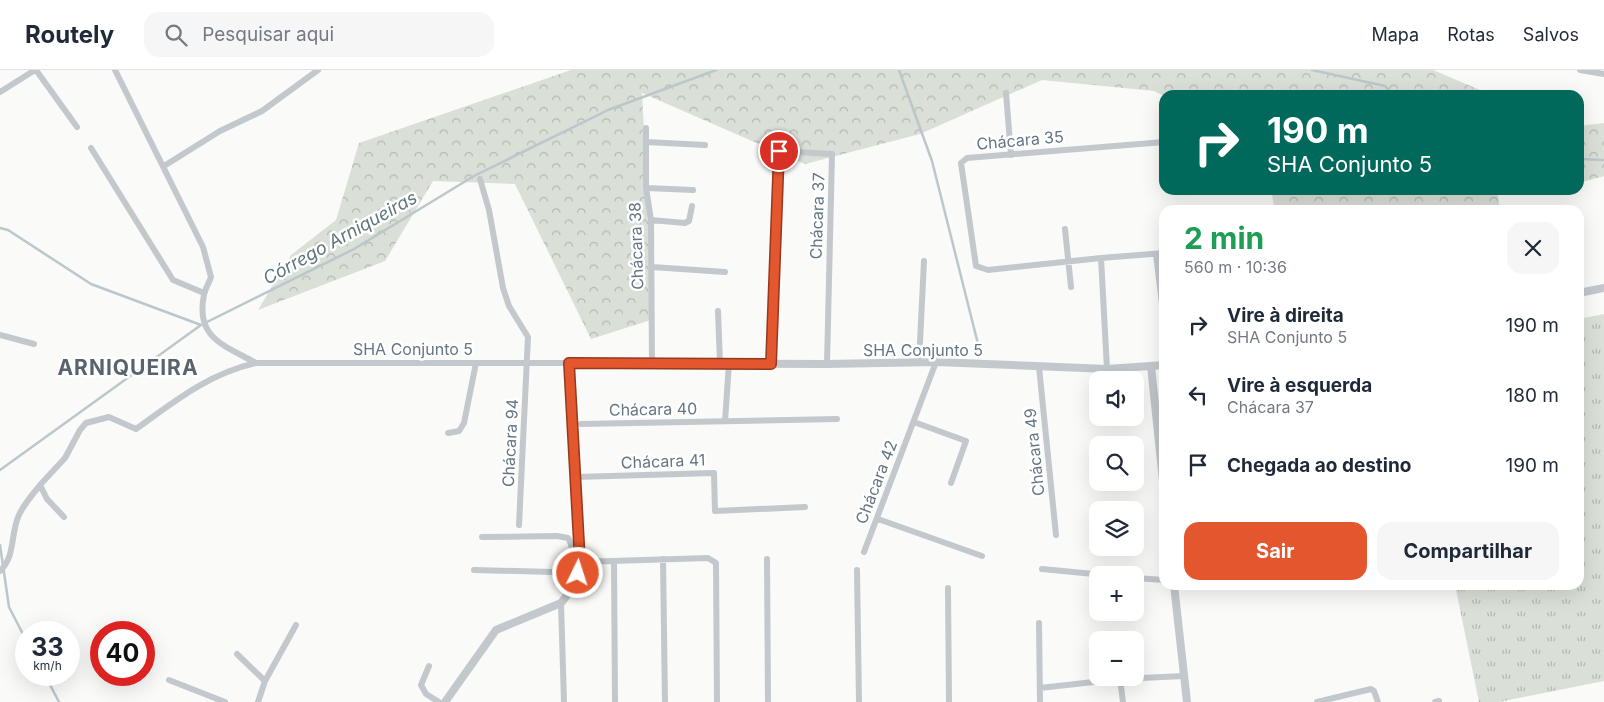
<!DOCTYPE html>
<html lang="pt">
<head>
<meta charset="utf-8">
<style>
  body { margin:0; font-family:Inter,sans-serif; background:#f6f6f7; color:#1f2937; height:100vh; display:flex; flex-direction:column; font-size:19px; white-space:nowrap }
  * { box-sizing:border-box; margin:0 }
  p { font-size:16px; color:#747a83 }
  .icon { flex:none; width:28px; height:28px; fill:none; stroke:currentColor; stroke-width:2; stroke-linecap:round; stroke-linejoin:round }
  .map { position:relative; flex:1; overflow:hidden }
  .details { position:absolute; left:1159px; top:135px; width:425px; height:385px; display:flex; flex-direction:column; background:#fff; border-radius:15px; box-shadow:0 5px 20px #0002 }
  .details>* { flex:none }
  .hud { position:absolute; left:1159px; top:20px; width:425px; height:105px; border-radius:15px; box-shadow:0 5px 20px #0002; background:#00695c; color:#fff; overflow:hidden }
  .tools { position:absolute; left:1089px; top:301px; display:grid; gap:10px }
  .tools a { display:grid; place-items:center; width:55px; height:55px; border-radius:10px; background:#fff; box-shadow:0 5px 20px #0002; font-size:25px }
  .speed { position:absolute; left:15px; top:551px; display:flex; gap:10px; font-size:25px; font-weight:700; text-align:center }
  .speed>* { display:grid; place-content:center; width:65px; height:65px; border-radius:50%; background:#fff; box-shadow:0 5px 20px #0002; line-height:1 }
  .speed small { font-size:12px; font-weight:400 }
  .speed .limit { border:8px solid #d22; background:#fff; color:#111 }
  .pin { position:absolute; display:grid; place-items:center; width:42px; height:42px; color:#fff; margin:-21px; border:2px solid #fff; border-radius:50%; box-shadow:0 1px 5px #0007 }
  .me { position:absolute; width:55px; margin:-28px; rotate:4deg; stroke-linejoin:round; filter:drop-shadow(0 0 4px #0008) }
  .turn { display:flex; align-items:center; gap:18px; height:105px; padding:0 25px; font-size:22px }
  .turn .icon { width:65px; height:65px; stroke-width:2.5 }
  .turn b { display:block; font-size:35px; line-height:42px }
  .round { display:grid; place-items:center; flex:none; width:52px; height:52px; border-radius:15px; background:#f6f6f7 }
  .head { display:flex; align-items:center; justify-content:space-between; height:85px; padding:0 25px }
  h1 { font-size:30px; font-weight:700; line-height:38px; color:#1e9e55 }
  .action { display:flex; gap:10px; margin-top:auto; padding:10px 25px }
  .action a { flex:1; height:58px; border-radius:15px; background:#e4572e; color:#fff; font-size:20px; font-weight:700; line-height:58px; text-align:center }
  .action a+a { background:#f6f6f7; color:#1f2937 }
  ul { padding:0; list-style:none }
  li { display:flex; align-items:center; gap:15px; height:70px; padding:0 25px }
  li div { flex:1 }
  li b { display:block; font-size:19px }
  li em { font-style:normal }
  header { display:flex; align-items:center; gap:30px; box-sizing:border-box; height:70px; padding:0 25px; background:#fff; border-bottom:1px solid #e0e1e3 }
  header strong { font-size:24px }
  nav { display:flex; gap:28px; margin-inline-start:auto; font-size:18px }
  .search { width:350px; height:45px; background:#f6f6f7; display:flex; align-items:center; gap:12px; box-sizing:border-box; padding:0 18px; border-radius:15px; color:#747a83; font-size:19px }
  .map>svg:first-child { display:block }
</style>
</head>
<body>
<header>
<strong>Routely</strong>
<div class="search"><svg class="icon" aria-label="search" viewBox="0 0 24 24"><circle cx="10" cy="10" r="6"/><path d="M15 15l6 6"/></svg>Pesquisar aqui</div>
<nav><a>Mapa</a><a>Rotas</a><a>Salvos</a></nav>
</header>
<div class="map">
<svg width="1604" height="632" viewBox="0 0 1604 632">
  <defs>
    <pattern id="grass-tufts" width="24" height="20" patternUnits="userSpaceOnUse" patternTransform="scale(1.25)"><rect width="24" height="20" fill="#dadfd7"/><path d="M3 7l-1-3M5 7V3M7 7l1-3M15 17l-1-3M17 17v-4M19 17l1-3" fill="none" stroke="#b4b9b4"/></pattern>
    <pattern id="forest-crowns" width="20" height="18" patternUnits="userSpaceOnUse" patternTransform="scale(1.25)"><rect width="20" height="18" fill="#dadfd7"/><path d="M2 6a3 3 0 1 1 6 0M12 15a3 3 0 1 1 6 0" fill="none" stroke="#b4b9b4"/></pattern>
  </defs>
  <rect width="100%" height="100%" fill="#fafaf8"/>
  <path fill="url(#grass-tufts)" d="M1604,244v367l-105,21h-20l-24,-117h124v-266z"/>
  <path fill="url(#forest-crowns)" d="M571,0h862l47,20 1,5 -317,1 -10,-5 -112,-11 -122,54 -115,30 -163,-71 12,226 -63,20 -76,-155 -82,-3 -48,80 -127,49 33,-55 45,-35 23,-77z
    M1604,53v53l-25,7v-57z
    M1271,120h226l3,20h-225z"/>
  <g fill="none" stroke-linecap="round" stroke-linejoin="round">
    <path stroke="#bbc7cb" stroke-width="2.5" d="M899,0l33,91 46,183
      M1312,0l73,16 8,9
      M1579,89l25,1
      M0,158l8,2 83,54 110,41
      M0,400l201,-145 153,-76 120,-73 134,-66 108,-40
      M0,475l9,62 17,33
      M45,605l14,27"/>
    <path stroke="#c3c8cc" stroke-width="6" d="M36,0l41,57
      M115,0l88,177 8,30c-2,6 -6,12 -7,18 -9,43 20,50 52,68
      M1580,0l24,4
      M0,22l35,-22
      M1006,23l5,62
      M646,58v60l5,32 1,143
      M646,72l59,3
      M91,78l82,132 31,13
      M164,96l56,-35 42,-20 56,-41
      M480,109l9,31 14,78 6,18 19,31 -9,188
      M646,118l47,2
      M651,150l34,3 4,-2 3,-15
      M1065,159l6,58
      M1156,184l6,50
      M1101,188l63,-5
      M652,197l73,5
      M718,241l2,52
      M0,265l34,9
      M919,292l5,-101
      M771,294l8,-213 53,3 -5,210
      M1039,297l17,168
      M1107,299l-6,-111 -113,12 -12,-4 -15,-103 6,-5 197,-16
      M725,351l4,-58
      M914,352l52,19 -15,42
      M581,354l256,-5
      M448,363l11,-2 5,-8 12,-60
      M576,407l138,-4 1,38 90,-4
      M64,447l-17,-18 -7,-14 25,-27 15,-28 6,-7 23,-6 27,12c39,-28 72,-55 120,-66h313
      M878,449l104,37
      M482,467l75,-1 11,2c11,16 -5,36 3,52
      M864,482l72,-190
      M663,489l2,143
      M767,489l1,143
      M614,491l1,141
      M580,492l128,-4 8,5 1,139
      M1042,499l62,6
      M474,500l78,2 7,2 9,6
      M857,500l2,132
      M0,501c16,-15 10,-37 19,-56 5,-11 14,-21 21,-30
      M1135,508l29,2
      M948,518l1,114
      M561,533l3,99
      M1039,553l1,79
      M237,584l28,27
      M429,596l-8,19 5,9 13,8
      M1120,609l3,23
      M169,610l56,22
      M1040,618l80,-9 64,-3
      M258,632l7,-21 31,-56
      M1317,632l54,-13 3,2 4,11
      M1435,632l4,-1"/>
    <path stroke="#c3c8cc" stroke-width="8" d="M1579,223l25,-5
      M1151,296l13,124
      M1174,515l13,117
      M445,632l51,-72 65,-27 10,-13 9,-28 -11,-199 258,1 109,-2 171,7 57,-4"/>
  </g>
  <g fill="none" stroke-linecap="round" stroke-linejoin="round">
    <defs>
      <path id="route" d="M578,503l2,-11 -11,-199 202,1 8,-213"/>
    </defs>
    <use href="#route" stroke="#94391e" stroke-width="12"/>
    <use href="#route" stroke="#e4572e" stroke-width="9"/>
  </g>
  <g text-anchor="middle" stroke-width="5" stroke-linejoin="round" paint-order="stroke">
    <g font-size="16" fill="#657683" stroke="#fff">
      <text transform="translate(1020 70) rotate(-5)" y="6">Chácara 35</text>
      <text transform="translate(817 146) rotate(-88)" y="6">Chácara 37</text>
      <text transform="translate(636 176) rotate(-92)" y="6">Chácara 38</text>
      <text x="413" y="285">SHA Conjunto 5</text>
      <text x="923" y="286">SHA Conjunto 5</text>
      <text transform="translate(653 339) rotate(-1)" y="6">Chácara 40</text>
      <text transform="translate(510 373) rotate(-87)" y="6">Chácara 94</text>
      <text transform="translate(1034 382) rotate(-96)" y="6">Chácara 49</text>
      <text transform="translate(663 391) rotate(-2)" y="6">Chácara 41</text>
      <text transform="translate(876 412) rotate(-69)" y="6">Chácara 42</text>
    </g>
    <g font-size="18" font-style="italic" fill="#60757c" stroke="#fff">
      <text transform="translate(340 168) rotate(-29)" y="6">Córrego Arniqueiras</text>
    </g>
    <g font-size="21" font-weight="bold" letter-spacing="1" fill="#57646e" stroke="#fff">
      <text x="128" y="305">ARNIQUEIRA</text>
    </g>
  </g>
</svg>
<div class="tools">
<a><svg class="icon" aria-label="sound" viewBox="0 0 24 24"><path d="M4 9h4l5-4v14l-5-4H4zM17 9q2 3 0 6"/></svg></a>
<a><svg class="icon" aria-label="search" viewBox="0 0 24 24"><circle cx="10" cy="10" r="6"/><path d="M15 15l6 6"/></svg></a>
<a><svg class="icon" aria-label="layers" viewBox="0 0 24 24"><path d="M12 4l9 5-9 5-9-5zM3 14l9 5 9-5"/></svg></a>
<a>+</a>
<a>−</a>
</div>
<div class="speed"><div>33<small>km/h</small></div><div class="limit">40</div></div>
<div class="pin" style="left:779px;top:81px;background:#d93025"><svg class="icon" aria-label="arrive" viewBox="0 0 24 24"><path d="M6 21V4h12l-3 4 3 4H6"/></svg></div>
<svg class="me" style="left:578px;top:503px" viewBox="-20 -20 40 40"><circle r="17" fill="#e4572e" stroke="#fff" stroke-width="3"/><path d="M0-11L8 9 0 5-8 9z" fill="#fff"/></svg>
<div class="hud">
<div class="turn"><svg class="icon" aria-label="right" viewBox="0 0 24 24"><path d="M7 20v-9h11M14 6l5 5-5 5"/></svg><div><b>190 m</b>SHA Conjunto 5</div></div>
</div>
<section class="details">
<div class="head"><div><h1>2 min</h1><p>560 m · 10:36</p></div><a class="round"><svg class="icon" aria-label="close" viewBox="0 0 24 24"><path d="M6 6l12 12M18 6L6 18"/></svg></a></div>
<ul>
<li><svg class="icon" aria-label="right" viewBox="0 0 24 24"><path d="M7 20v-9h11M14 6l5 5-5 5"/></svg><div><b>Vire à direita</b><p>SHA Conjunto 5</p></div><em>190 m</em></li>
<li><svg class="icon" aria-label="left" viewBox="0 0 24 24"><path d="M17 20v-9H6M10 6l-5 5 5 5"/></svg><div><b>Vire à esquerda</b><p>Chácara 37</p></div><em>180 m</em></li>
<li><svg class="icon" aria-label="arrive" viewBox="0 0 24 24"><path d="M6 21V4h12l-3 4 3 4H6"/></svg><div><b>Chegada ao destino</b></div><em>190 m</em></li>
</ul>
<div class="action"><a>Sair</a><a>Compartilhar</a></div>
</section>
</div>
</body>
</html>
